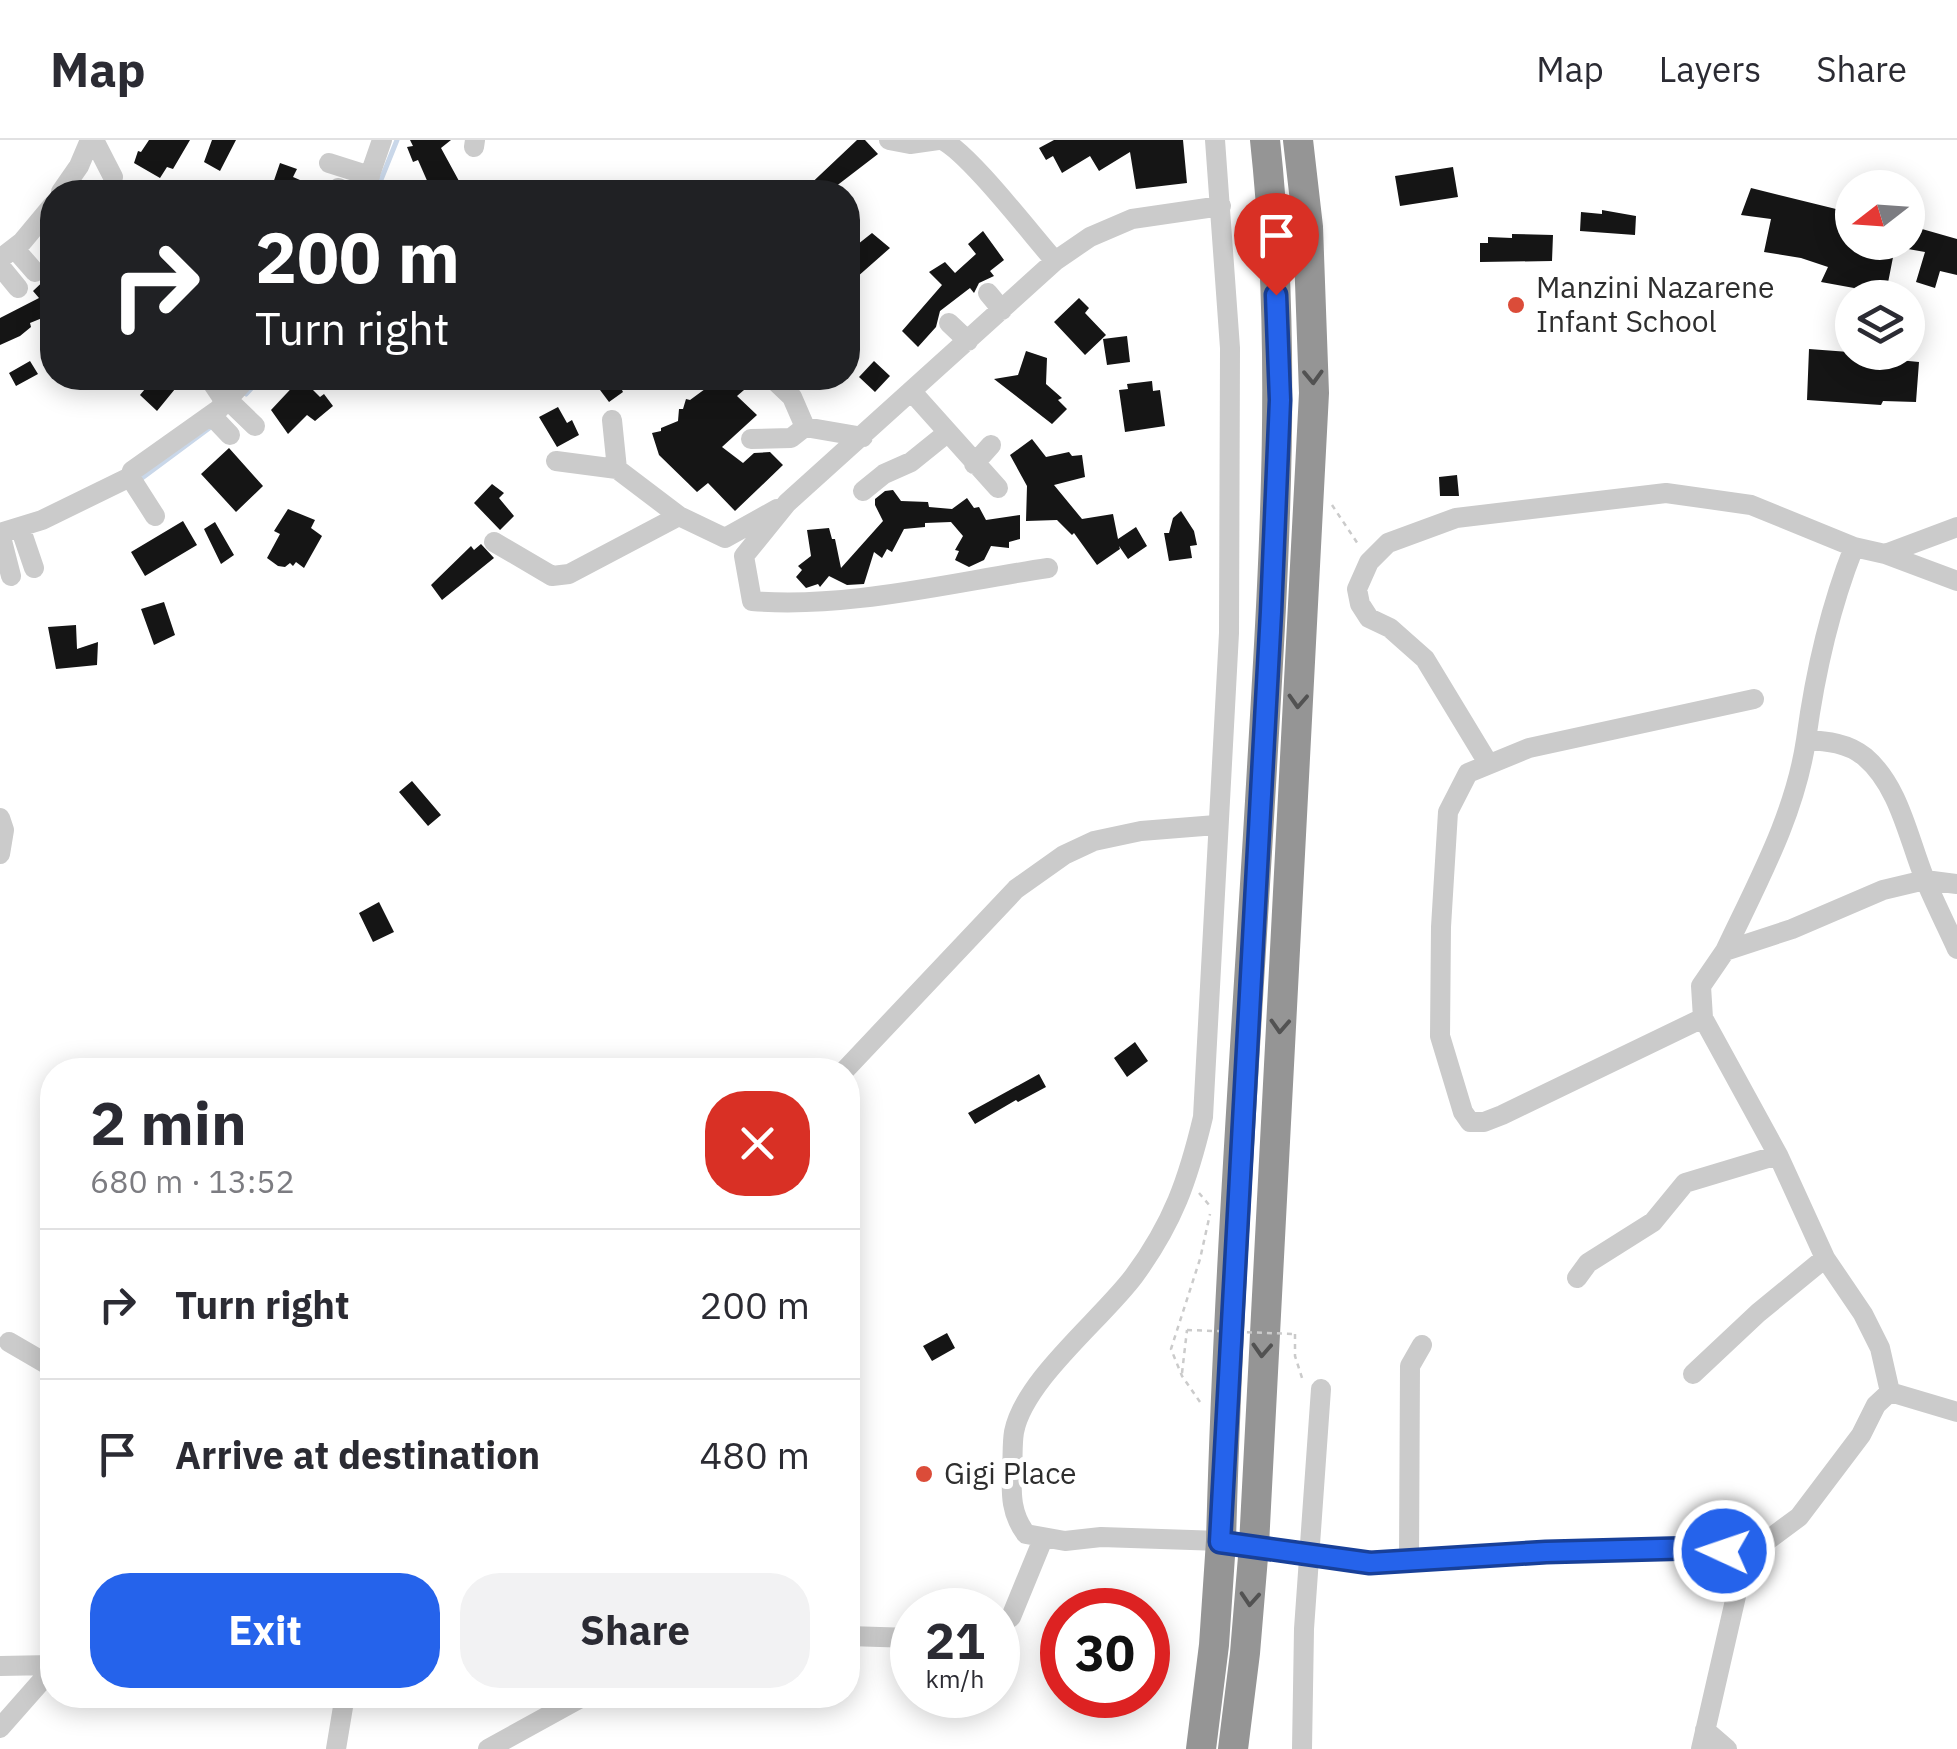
<!DOCTYPE html>
<html lang="en">
<head>
<meta charset="utf-8">
<style>
  body { margin:0; font-family:"IBM Plex Sans",sans-serif; background:#f2f2f3; color:#2b2b33; height:100vh; display:flex; flex-direction:column; font-size:38px; white-space:nowrap }
  * { box-sizing:border-box; margin:0 }
  p { font-size:32px; color:#7c7c81 }
  .icon { flex:none; width:55px; height:55px; fill:none; stroke:currentColor; stroke-width:2; stroke-linecap:round; stroke-linejoin:round }
  .map { position:relative; flex:1; overflow:hidden }
  .sheet { position:absolute; left:40px; top:918px; width:820px; height:650px; display:flex; flex-direction:column; background:#fff; border-radius:40px; box-shadow:0 5px 25px #0003 }
  .sheet>* { flex:none }
  .hud { position:absolute; left:40px; top:40px; width:820px; height:210px; border-radius:40px; box-shadow:0 5px 25px #0003; background:#202124; color:#fff; overflow:hidden }
  .needle { width:65px; rotate:253deg }
  .controls { position:absolute; left:1835px; top:30px; display:grid; gap:20px }
  .controls a { display:grid; place-items:center; width:90px; height:90px; border-radius:50%; background:#fff; box-shadow:0 5px 25px #0003; font-size:50px }
  .speed { position:absolute; left:890px; top:1448px; display:flex; gap:20px; font-size:50px; font-weight:700; text-align:center }
  .speed>* { display:grid; place-content:center; width:130px; height:130px; border-radius:50%; background:#fff; box-shadow:0 5px 25px #0003; line-height:1 }
  .speed small { font-size:25px; font-weight:400 }
  .speed .limit { border:15px solid #d22; background:#fff; color:#111 }
  .pin { position:absolute; display:grid; place-items:center; width:85px; height:85px; color:#fff; margin:-102px -42px; border-radius:50% 50% 50% 0; rotate:-45deg; box-shadow:0 0 10px #0007 }
  .pin .icon { rotate:45deg }
  .me { position:absolute; width:110px; margin:-55px; rotate:273deg; stroke-linejoin:round; filter:drop-shadow(0 0 8px #0008) }
  .turn { display:flex; align-items:center; gap:35px; height:210px; padding:0 50px; font-size:45px }
  .turn .icon { width:130px; height:130px; stroke-width:2.5 }
  .turn b { display:block; font-size:70px; line-height:85px }
  .round { display:grid; place-items:center; flex:none; width:105px; height:105px; border-radius:40px; background:#f2f2f3 }
  .summary { display:flex; align-items:center; justify-content:space-between; height:170px; padding:0 50px }
  h1 { font-size:60px; font-weight:700; line-height:75px }
  .action { display:flex; gap:20px; margin-top:auto; padding:20px 50px }
  .action a { flex:1; height:115px; border-radius:40px; background:#2563eb; color:#fff; font-size:40px; font-weight:700; line-height:115px; text-align:center }
  .action a+a { background:#f2f2f3; color:#2b2b33 }
  ul { padding:0; list-style:none }
  li { display:flex; align-items:center; gap:30px; height:150px; padding:0 50px; border-top:2px solid #e1e1e2 }
  li div { flex:1 }
  li b { display:block; font-size:38px }
  li em { font-style:normal }
  header { display:flex; align-items:center; gap:60px; box-sizing:border-box; height:140px; padding:0 50px; background:#fff; border-bottom:2px solid #e1e1e2 }
  header strong { font-size:48px }
  nav { display:flex; gap:55px; margin-inline-start:auto; font-size:35px }
  .map>svg:first-child { display:block }
</style>
</head>
<body>
<header>
<strong>Map</strong>
<nav><a>Map</a><a>Layers</a><a>Share</a></nav>
</header>
<div class="map">
<svg width="1957" height="1609" viewBox="0 0 1957 1609">
  <rect width="100%" height="100%" fill="#fff"/>
  <g fill="none" stroke-linecap="round" stroke-linejoin="round">
    <path stroke="#c9d7e9" stroke-width="5" d="M376,52l21,-52
      M246,254l15,-16
      M138,341l74,-55"/>
  </g>
  <path fill="#151515" d="M149,0h41l-17,29 -6,-2 -7,11 -26,-15 4,-12 3,1z
    M212,0h24l-16,31 -16,-9z
    M410,0h41l-10,8 24,44h-33l-14,-32 -5,2 -6,-15 6,-1z
    M857,0h8l13,14 -43,33 5,5h-38z
    M1054,0h129l4,43 -51,6 -6,-37 -31,19 -9,-15 -28,17 -9,-17 -7,4 -7,-12z
    M280,23l17,6 -4,8 7,3 -5,12h-25z
    M1453,27l5,30 -58,9 -5,-30z
    M1751,48l85,21 4,-12 12,4v41h44l-11,56 -32,-5 1,-5 -33,-6 7,-15 -27,-9 -37,-6 7,-33 -30,-4z
    M1602,70l34,6 -1,19 -55,-4 1,-19 21,2z
    M1908,85l49,14v36l-17,-4 -5,17 -19,-6 9,-30 -17,-3z
    M983,91l21,29 -14,11 4,5 -15,7 -5,10 -4,-5 -30,23 -4,16 -18,20 -16,-16 40,-46 -13,-13 16,-10 10,11 21,-19 -8,-10z
    M872,93l18,15 -42,37v-33z
    M1512,94l41,1 -1,26 -72,1v-19h8v-6l24,1z
    M52,133v41l-22,9 1,4 -11,9 -20,9v-27l39,-20 -6,-7z
    M1079,158l10,10 -4,5 21,22 -21,20 -31,-33z
    M1127,196l3,26 -23,3 -4,-26z
    M1809,209l80,6 -1,4 31,3 -3,40 -33,-1 -2,4 -74,-5z
    M1026,211l21,7 -1,26 16,14 -4,2 9,9 -15,15 -58,-45 24,-4z
    M30,221l8,13 -22,12 -7,-13z
    M874,221l16,15 -15,16 -16,-15z
    M154,238h30l-27,33 -17,-16z
    M301,238l19,19 4,-3 9,12 -18,15 -8,-6 -19,19 -17,-24z
    M591,238h43l-13,10 2,4 -14,10z
    M720,238h38l-21,18 20,19 -35,32 21,16 11,-10 16,-1 13,13 -48,46 -27,-28 -11,9 -38,-37 -7,-22 9,-2v-3l17,-7 1,-12h4l3,-10 4,1z
    M1152,241l1,10 7,-1 5,36 -40,6 -6,-42 9,-1 -1,-5z
    M558,267l9,16 5,-3 7,15 -22,12 -18,-30z
    M1032,299l14,18 23,-5 3,4 10,-1 3,22 -31,8 28,34 31,-5 5,25 18,-12 11,19 -19,13 -9,-13 1,3 -23,16 -23,-32 -2,2 -15,-15 -31,1 1,-35 -17,-31z
    M229,308l34,38 -27,26 -35,-38z
    M1457,335l2,21h-19l-1,-19z
    M492,344l12,9 -5,5 15,18 -14,14 -26,-27z
    M893,350l8,11 27,1 1,5 23,2 15,-11 7,10 5,-1 7,13 34,-5v24l-11,3v6l-18,-2 -7,14 -15,7 -14,-7 4,-9 -4,-1 8,-14 -12,-14 -26,1v4l-21,2 -12,23 -5,-3 -5,9 -8,-6 -10,32 -17,1 -18,-9 -9,11 -2,-3 -12,4 -10,-11 6,-7 -4,-4 13,-10 -4,-26 22,-2 3,11h3l6,29 42,-47 -8,-16v-6l10,-8z
    M288,369l27,11 -4,8 11,8 -18,32 -8,-6 -3,4 -3,-3 -5,4 -7,-1 -11,-8 13,-24 -6,-3z
    M1181,371l13,20 3,14 -7,1 2,12 -23,3 -5,-28h5l4,-15z
    M183,381l14,24 -52,31 -14,-24z
    M215,382l19,33 -13,9 -17,-35z
    M481,404l13,14 -52,42 -11,-15 40,-39 3,4z
    M164,462l11,33 -21,10 -13,-36z
    M76,485l1,24 21,-7 -1,23 -41,4 -8,-42z
    M412,641l29,34 -13,11 -29,-34z
    M379,762l15,30 -21,10 -14,-29z
    M1135,902l13,19 -21,16 -13,-19z
    M1039,934l7,13 -28,15 -2,-2 -41,24 -7,-11z
    M947,1193l8,15 -23,13 -9,-15z"/>
  <g fill="none" stroke-linecap="round" stroke-linejoin="round">
    <path stroke="#cbcbcb" stroke-width="2.5" stroke-dasharray="5 5" stroke-linecap="butt" d="M1332,365l26,39
      M1199,1053l11,13
      M1295,1194v22l8,25
      M1182,1233l5,-43
      M1200,1262l-18,-26 -11,-27 29,-90 10,-45"/>
    <path stroke="#cbcbcb" stroke-width="20" d="M94,0l19,37
      M889,0l21,4 28,-4
      M942,0c27,13 89,94 113,121
      M1215,0l15,208 -1,285 -26,484c-15,63 -30,106 -69,159 -32,43 -110,104 -120,156 -2,12 -1,26 -2,38 -1,25 -1,44 14,64l39,7 36,-4 120,4 149,22 176,-11 153,-4 50,6
      M474,7l1,-7
      M329,23l41,13
      M338,48l9,4
      M61,52l18,-26 11,-26
      M364,52l18,-52
      M14,108l21,24
      M0,119l22,-17 30,-36
      M0,126l18,22
      M988,153l14,17
      M949,183l19,18
      M209,238l16,24
      M772,238l20,19 13,30
      M912,252l86,96
      M227,259l28,27
      M211,275l19,20
      M612,280l5,49
      M751,299l40,-1 14,-11 58,10
      M556,321l61,8 62,47
      M974,324l17,-19
      M130,337l25,39
      M863,351l21,-17 27,-12 36,-29
      M20,387l14,41
      M0,393l42,-13 88,-43 2,-6 86,-61 29,-32
      M0,393l11,43
      M494,402l58,34 17,-2 110,-58 46,22 52,-29
      M1854,407c-25,63 -39,126 -48,193 21,1 42,3 59,17 34,29 43,80 59,120 10,24 22,48 33,72
      M1885,414l72,-27
      M1048,428c-96,14 -200,41 -296,33l-8,-45 43,-53 268,-242 35,-24 42,-18 89,-13
      M1488,623l-63,-104 -35,-31 -21,-10 -9,-14 -3,-15 12,-27 19,-19 68,-25 210,-25 85,12 103,42 31,7 72,27
      M0,678l4,12 -4,24
      M1725,811c32,-68 70,-136 81,-211
      M1703,878l-201,97 -18,7h-14l-7,-10 -23,-76 1,-109 7,-115 20,-39 61,-25 225,-49
      M845,930l171,-181 48,-34 30,-14 47,-10 75,-6
      M1577,1138l11,-15 65,-41 32,-39 93,-28
      M9,1202l43,25
      M1693,1234l65,-61 67,-55
      M1890,1252l67,20
      M1409,1420l1,-194 12,-21
      M998,1486l13,-9 32,-78
      M848,1496l64,2
      M0,1526l52,-1
      M0,1588l52,-59
      M1705,1590l22,19
      M336,1609l9,-54
      M488,1609l98,-54
      M1302,1609l2,-120 17,-240
      M1701,1609l38,-166 10,-29 50,-37 62,-82 15,-30 14,-13 -10,-44 -17,-34 -38,-56 -47,-103 -75,-137 -2,-32 24,-35 67,-22 91,-39 42,-10 32,4"/>
    <path stroke="#959595" stroke-width="30" d="M1201,1609l13,-104 7,-104c7,-263 27,-527 42,-791 12,-203 24,-407 2,-610
      M1233,1609l12,-96 9,-108 60,-1152 -6,-166 -10,-87"/>
    <path stroke="#cbcbcb" stroke-width="2.5" stroke-dasharray="5 5" stroke-linecap="butt" d="M1187,1190l108,4"/>
  </g>
  <defs><path id="oneway-chevron" d="M-2-3.5L2.5 0L-2 3.5" fill="none" stroke-width="1.6" stroke-linecap="round" stroke-linejoin="round" transform="scale(2.5)"/></defs>
  <g stroke="#525252">
    <use href="#oneway-chevron" transform="translate(1313 237) rotate(88)"/>
    <use href="#oneway-chevron" transform="translate(1298 561) rotate(93)"/>
    <use href="#oneway-chevron" transform="translate(1280 886) rotate(93)"/>
    <use href="#oneway-chevron" transform="translate(1262 1210) rotate(93)"/>
    <use href="#oneway-chevron" transform="translate(1250 1459) rotate(94)"/>
  </g>
  <g fill="none" stroke-linecap="round" stroke-linejoin="round">
    <defs>
      <path id="route" d="M1276,155l4,105 -9,212 -51,930 150,21 176,-11 153,-4 25,3"/>
    </defs>
    <use href="#route" stroke="#184099" stroke-width="25"/>
    <use href="#route" stroke="#2563eb" stroke-width="18"/>
  </g>
  <g fill="#db4c39" stroke="#fff" stroke-width="4">
    <circle cx="1516" cy="165" r="10"/>
    <circle cx="924" cy="1334" r="10"/>
  </g>
  <g text-anchor="middle" stroke-width="10" stroke-linejoin="round" paint-order="stroke">
    <g font-size="30" fill="#2e2e2e" stroke="#fff" text-anchor="start">
      <text x="1536" y="158">Manzini Nazarene<tspan x="1536" dy="34">Infant School</tspan></text>
      <text x="944" y="1344">Gigi Place</text>
    </g>
  </g>
</svg>
<div class="controls">
<a><svg class="needle" viewBox="-14 -14 28 28"><path d="M0-13l5 13h-10z" fill="#e53935"/><path d="M0 13l5-13h-10z" fill="#7c7c81"/></svg></a>
<a><svg class="icon" aria-label="layers" viewBox="0 0 24 24"><path d="M12 4l9 5-9 5-9-5zM3 14l9 5 9-5"/></svg></a>
</div>
<div class="speed"><div>21<small>km/h</small></div><div class="limit">30</div></div>
<div class="pin" style="left:1276px;top:155px;background:#d93025"><svg class="icon" aria-label="arrive" viewBox="0 0 24 24"><path d="M6 21V4h12l-3 4 3 4H6"/></svg></div>
<svg class="me" style="left:1724px;top:1411px" viewBox="-20 -20 40 40"><circle r="17" fill="#2563eb" stroke="#fff" stroke-width="3"/><path d="M0-11L8 9 0 5-8 9z" fill="#fff"/></svg>
<div class="hud">
<div class="turn"><svg class="icon" aria-label="right" viewBox="0 0 24 24"><path d="M7 20v-9h11M14 6l5 5-5 5"/></svg><div><b>200 m</b>Turn right</div></div>
</div>
<section class="sheet">
<div class="summary"><div><h1>2 min</h1><p>680 m · 13:52</p></div><a class="round" style="background:#d93025;color:#fff"><svg class="icon" aria-label="close" viewBox="0 0 24 24"><path d="M6 6l12 12M18 6L6 18"/></svg></a></div>
<ul>
<li><svg class="icon" aria-label="right" viewBox="0 0 24 24"><path d="M7 20v-9h11M14 6l5 5-5 5"/></svg><div><b>Turn right</b></div><em>200 m</em></li>
<li><svg class="icon" aria-label="arrive" viewBox="0 0 24 24"><path d="M6 21V4h12l-3 4 3 4H6"/></svg><div><b>Arrive at destination</b></div><em>480 m</em></li>
</ul>
<div class="action"><a>Exit</a><a>Share</a></div>
</section>
</div>
</body>
</html>
